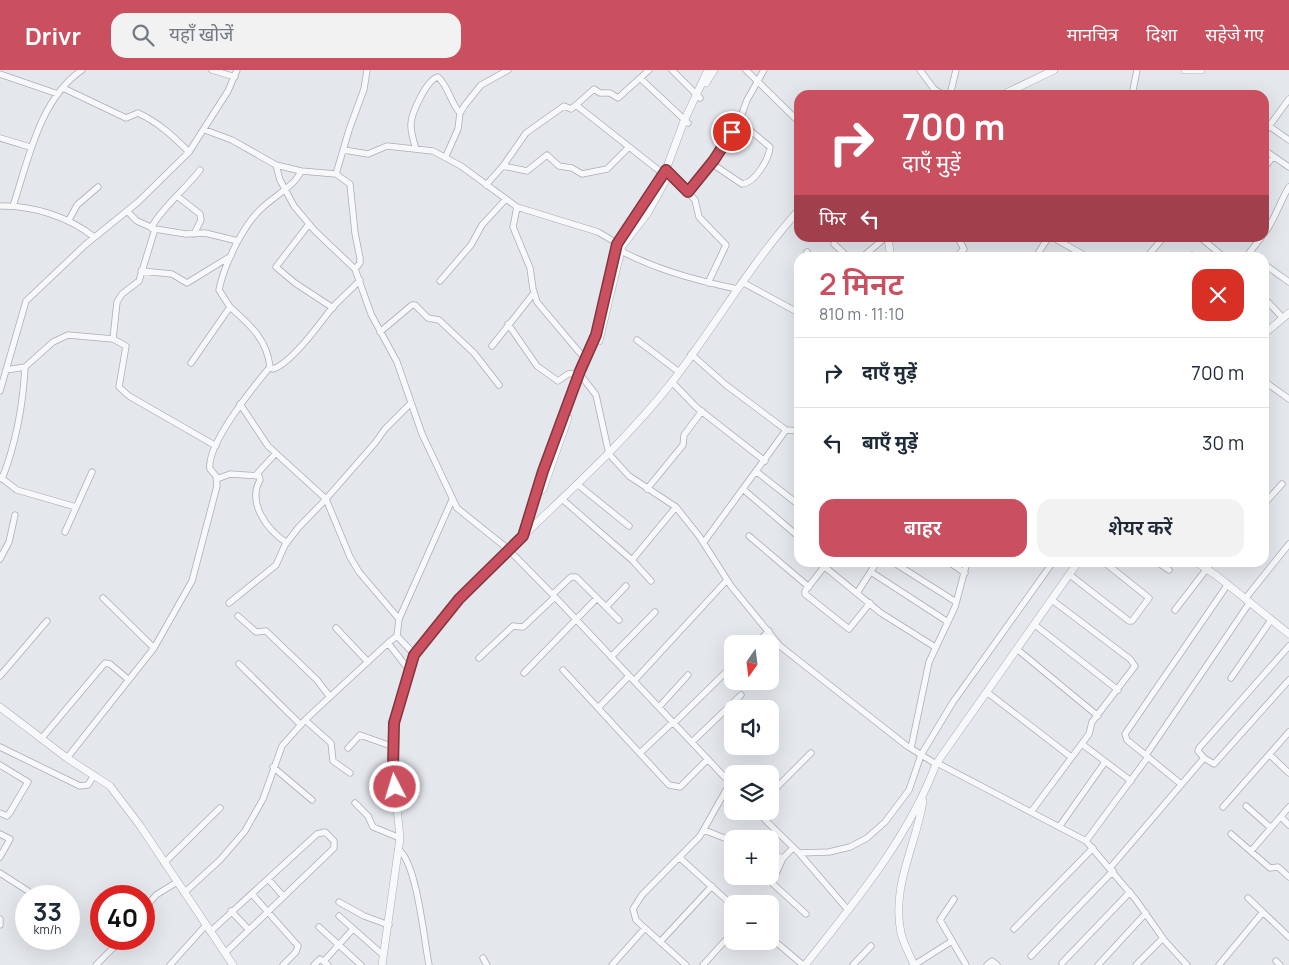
<!DOCTYPE html>
<html lang="hi">
<head>
<meta charset="utf-8">
<style>
  body { margin:0; font-family:Manrope,"Noto Sans Devanagari",sans-serif; background:#f2f2f3; color:#1f2937; height:100vh; display:flex; flex-direction:column; font-size:19px; white-space:nowrap }
  * { box-sizing:border-box; margin:0 }
  p { font-size:16px; color:#747a83 }
  .icon { flex:none; width:28px; height:28px; fill:none; stroke:currentColor; stroke-width:2; stroke-linecap:round; stroke-linejoin:round }
  .map { position:relative; flex:1; overflow:hidden }
  .drawer { position:absolute; left:794px; top:182px; width:475px; height:315px; display:flex; flex-direction:column; background:#fff; border-radius:15px; box-shadow:0 5px 20px #0002 }
  .drawer>* { flex:none }
  .top-card { position:absolute; left:794px; top:20px; width:475px; height:152px; border-radius:15px; box-shadow:0 5px 20px #0002; background:#ca505f; color:#fff; overflow:hidden }
  .needle { width:32px; rotate:194deg }
  .fabs { position:absolute; left:724px; top:565px; display:grid; gap:10px }
  .fabs a { display:grid; place-items:center; width:55px; height:55px; border-radius:10px; background:#fff; box-shadow:0 5px 20px #0002; font-size:25px }
  .speed { position:absolute; left:15px; top:815px; display:flex; gap:10px; font-size:25px; font-weight:700; text-align:center }
  .speed>* { display:grid; place-content:center; width:65px; height:65px; border-radius:50%; background:#fff; box-shadow:0 5px 20px #0002; line-height:1 }
  .speed small { font-size:12px; font-weight:400 }
  .speed .limit { border:8px solid #d22; background:#fff; color:#111 }
  .pin { position:absolute; display:grid; place-items:center; width:42px; height:42px; color:#fff; margin:-21px; border:2px solid #fff; border-radius:50%; box-shadow:0 1px 5px #0007 }
  .me { position:absolute; width:55px; margin:-28px; rotate:355deg; stroke-linejoin:round; filter:drop-shadow(0 0 4px #0008) }
  .turn { display:flex; align-items:center; gap:18px; height:105px; padding:0 25px; font-size:22px }
  .turn .icon { width:65px; height:65px; stroke-width:2.5 }
  .turn b { display:block; font-size:35px; line-height:42px }
  .then { display:flex; align-items:center; height:48px; padding:0 25px; background:#0003; gap:10px; font-size:19px }
  .round { display:grid; place-items:center; flex:none; width:52px; height:52px; border-radius:15px; background:#f2f2f3 }
  .headline { display:flex; align-items:center; justify-content:space-between; height:85px; padding:0 25px }
  h1 { font-size:30px; font-weight:600; line-height:38px; color:#ca505f }
  .cta { display:flex; gap:10px; margin-top:auto; padding:10px 25px }
  .cta a { flex:1; height:58px; border-radius:15px; background:#ca505f; color:#fff; font-size:20px; font-weight:600; line-height:58px; text-align:center }
  .cta a+a { background:#f2f2f3; color:#1f2937 }
  ul { padding:0; list-style:none }
  li { display:flex; align-items:center; gap:15px; height:70px; padding:0 25px; border-top:1px solid #e0e1e3 }
  li div { flex:1 }
  li b { display:block; font-size:19px }
  li em { font-style:normal }
  header { display:flex; align-items:center; gap:30px; box-sizing:border-box; height:70px; padding:0 25px; background:#ca505f; color:#fff }
  header strong { font-size:24px }
  nav { display:flex; gap:28px; margin-inline-start:auto; font-size:18px }
  .search { width:350px; height:45px; background:#f2f2f3; display:flex; align-items:center; gap:12px; box-sizing:border-box; padding:0 18px; border-radius:15px; color:#747a83; font-size:19px }
  .map>svg:first-child { display:block }
</style>
</head>
<body>
<header>
<strong>Drivr</strong>
<div class="search"><svg class="icon" aria-label="search" viewBox="0 0 24 24"><circle cx="10" cy="10" r="6"/><path d="M15 15l6 6"/></svg>यहाँ खोजें</div>
<nav><a>मानचित्र</a><a>दिशा</a><a>सहेजे गए</a></nav>
</header>
<div class="map">
<svg width="1289" height="895" viewBox="0 0 1289 895">
  <rect width="100%" height="100%" fill="#e4e7ec"/>
  <g fill="none" stroke-linecap="round" stroke-linejoin="round">
    <defs>
      <path id="minor" d="M212,0l23,7
        M649,0l-31,28 -8,-5h-10l-6,-4 -18,16 90,71
        M672,0l28,28
        M746,0l53,52
        M920,0l14,19 9,6
        M0,4l58,20
        M640,8l48,45
        M63,18l63,30 12,-5c20,9 36,24 51,39
        M950,25l6,-25
        M1132,25l5,-25
        M1269,56l20,14
        M205,60l27,10 44,25 25,6 35,3
        M1264,63l25,-34
        M0,68l30,9
        M416,79c-2,-7 -5,-15 -5,-23 -1,-11 16,-47 27,-49 11,10 12,25 22,36
        M344,80l24,4 19,-8 46,5 28,15 56,41 -4,20 17,41 3,21 4,13 48,57
        M1264,80l25,17
        M446,86l12,-27 2,-16 5,-8 16,-20 27,-15
        M711,93l31,21c13,-1 27,-25 28,-37l-31,-26
        M276,95l4,15 14,26 21,25 40,38 16,45 26,48 25,72 35,74 51,41 47,48 177,188
        M503,96l24,5 20,-16 12,11 13,2 10,6 25,-5 22,-22
        M1264,98l9,-11
        M666,99l29,31 4,17 27,28 -18,38
        M486,115l17,-19 23,-33 38,-27 7,3 5,-4
        M688,122l26,-32 24,-35 9,-25 17,-30
        M177,126l23,18 1,6 -7,14
        M0,136c32,-1 69,11 94,31
        M13,136c15,-45 27,-108 69,-136
        M517,137l81,25 22,13
        M69,150l8,-15 21,-18
        M309,154l-33,43 19,16 38,25
        M151,158c13,-23 33,-37 49,-58
        M155,159l31,5 19,-1 33,8
        M1264,164c12,-16 15,-31 25,-47
        M1054,168l35,20
        M1201,168l24,20
        M834,174l15,14
        M619,180c38,20 76,30 118,39
        M807,182l5,6
        M861,188l24,-20
        M955,188l9,-9 -6,-11
        M1035,188l13,-20
        M1146,188l17,-20
        M1191,188l1,-3
        M1245,188l16,-20
        M1264,194l25,18
        M355,199l5,-6v-5l-5,-25 -5,-49 -14,-10 13,-44 15,-41 3,-19
        M141,201l31,3 15,9 44,-27
        M440,211l31,-36 11,-20 24,-26
        M742,212l57,31
        M1264,228l19,20
        M508,254l29,42 21,15 10,-7 11,-1 17,22 13,59 20,22 47,31 23,29 32,50 49,60 127,100 29,18
        M380,262l32,-27h3l13,13 11,2 35,33 25,32
        M113,269l4,-37 5,-8 17,-13 16,-52 -18,-8 -10,-10
        M637,270l42,32
        M492,276l42,-53
        M691,284l35,31 60,45 13,1
        M191,293l39,-56 -11,-17c5,-25 24,-65 43,-82 12,-12 33,-22 39,-37
        M270,297l3,2c19,-6 46,-45 59,-61 9,-10 19,-18 28,-28
        M6,300l19,-3 28,-25 15,-7 45,4 13,7 -7,41 10,9 87,50
        M1264,311l25,18
        M672,312l24,25 69,54
        M0,321l26,-90 59,-56 53,-43 51,-50 39,-61 9,-21
        M240,334l28,42 58,53 24,58 9,15 40,47
        M757,402l42,33
        M256,405l20,-22
        M0,407l17,13 59,17
        M2,409c14,-36 21,-73 23,-112
        M217,409l13,-5 29,2 1,4c-13,23 7,50 27,63
        M577,414l52,42
        M647,419l36,-44 1,-10 18,-24
        M744,420l55,47
        M562,429l70,61
        M1264,434l18,-20
        M65,462l27,-60
        M749,466l60,51
        M704,472l82,-112
        M0,489l9,-17 6,-27
        M828,492l-23,29v3l44,35 21,-26
        M893,492l63,40
        M949,492l16,11
        M1157,492l12,8
        M825,497l56,46 54,34
        M871,502l77,50
        M1070,505l59,46h3l17,-23 -45,-36
        M651,511l-19,-21 44,-53
        M857,523l20,-31
        M553,524l18,-17h5l43,43
        M103,528l51,50
        M1245,529l44,-55
        M229,533l47,-38 9,-20 13,-17 28,-29 49,-56 10,-14 26,-26
        M606,537l20,-21
        M1175,540l37,-48
        M238,546l18,16 10,-1 51,49 13,17
        M1035,555l83,65
        M336,558l32,34
        M397,566l18,19
        M388,573l9,-7 2,-17 53,-119
        M755,574l14,-13
        M1018,580l80,66
        M611,587l44,-45
        M479,588l34,-32 10,1 32,-30
        M239,594l62,61
        M563,600l106,115 11,2 28,-28
        M524,603l73,-75
        M0,606l47,-55
        M1231,608l40,-58
        M634,611l93,-101
        M988,623l83,64
        M599,637l30,-31
        M659,637l29,-32
        M770,640l4,-4
        M305,650l26,23 2,18 17,12
        M674,653l58,-57
        M41,669l64,-76 5,1 19,16
        M692,672l49,-47
        M1082,674l49,37
        M770,675l3,3
        M0,677l80,39 8,-1 6,-10
        M348,678l12,-13 34,12
        M911,678l18,-86 26,-55 12,-45
        M640,683l33,-31
        M1146,685l104,-153
        M1270,685l19,18
        M67,688l87,-110 38,-67 25,-95 -1,-10 -6,-7c-4,-24 44,-83 60,-102 -3,-28 -20,-42 -40,-60
        M1204,688l-6,-7 1,-3 90,-102
        M937,693l149,78 50,59 29,41 22,24
        M0,695l28,17 -19,32 -2,2 -7,-3
        M273,697l39,33
        M1181,714l-54,-44 -2,-6 103,-150
        M770,724l41,-41
        M355,733l13,13 5,11 27,11
        M1246,736l25,22
        M1223,737l66,-75
        M756,741l43,42 30,-1 21,-5 17,-9 18,-16 24,-32 12,-35 32,-53 100,-140
        M1031,742l58,-78 3,-12 43,-56 -5,-7 -78,-59
        M1281,747l8,8
        M1059,757l46,-65
        M704,760l28,11
        M0,764l10,5 -10,18
        M1231,764l39,34 8,-1 11,10
        M1086,771l62,-84
        M398,779c19,13 26,91 31,116
        M1251,781l38,-44
        M799,783l49,57
        M770,784l13,4 10,-10
        M680,788l52,47
        M783,788l-11,25 34,31
        M164,793l56,-55
        M1110,798l94,-110 10,6 75,-84
        M0,803l28,18
        M269,810l14,16
        M184,823l36,-33 25,-29 18,-32 19,-53 23,-26 83,-77 21,27
        M252,824l46,52 -2,6 -13,13
        M1248,828l41,39
        M954,829l-14,21 26,45
        M339,832l25,14 25,9
        M144,839l12,-14 21,-13
        M231,841l18,19
        M339,846l44,39
        M0,849v6
        M319,857l42,38
        M1014,859l79,-81
        M210,862l107,-98 8,-2 9,9v7l-109,105
        M770,867l33,28
        M660,872l52,-56
        M1031,886l82,-85
        M483,888l4,7
        M324,891l29,-32
        M1276,891l4,4
        M1062,893l68,-71
        M96,895l26,-26
        M170,895l36,-40
        M314,895l6,-6 8,6
        M612,895l33,-37
        M686,895l-50,-45 -3,-11 9,-14 58,-59 30,-53
        M703,895l29,-32
        M853,895l18,-19
        M914,895l38,-24
        M987,895l5,-4 5,4
        M1098,895l48,-52
        M1136,895l27,-27
        M1219,895l44,-53"/>
      <path id="tertiary" d="M1185,0h16
        M706,13l8,-13
        M1002,25l52,-25
        M888,168l3,20
        M1264,264l25,-21
        M599,271l23,-95 25,-32 20,-36
        M538,423l5,-4 25,-71
        M524,465c51,-49 104,-97 148,-153 43,-56 79,-119 127,-172
        M1196,492l21,14 72,58
        M0,637l67,51 43,28 31,41 92,138
        M382,895l18,-127 -7,-71 1,-44 15,-53 6,-15 44,-56 64,-63 15,-43 -1,-6 43,-116 16,-36 21,-91 47,-69 20,-54 24,-51
        M805,895c49,-62 103,-126 131,-201l142,-202
        M914,895c-4,-10 -11,-22 -13,-32 -10,-47 15,-87 22,-132"/>
    </defs>
    <use href="#minor" stroke="#a9aeb6" stroke-width="7"/>
    <use href="#tertiary" stroke="#a9aeb6" stroke-width="8"/>
    <use href="#minor" stroke="#f7f8fa" stroke-width="5.5"/>
    <use href="#tertiary" stroke="#f7f8fa" stroke-width="7"/>
  </g>
  <g fill="none" stroke-linecap="round" stroke-linejoin="round">
    <defs>
      <path id="route" d="M395,717l-2,-20 1,-44 20,-68 45,-56 64,-63 20,-65 37,-100 16,-36 21,-91 49,-74 22,22 26,-32 18,-28"/>
    </defs>
    <use href="#route" stroke="#83343e" stroke-width="12"/>
    <use href="#route" stroke="#ca505f" stroke-width="9"/>
  </g>
</svg>
<div class="fabs">
<a><svg class="needle" viewBox="-14 -14 28 28"><path d="M0-13l5 13h-10z" fill="#e53935"/><path d="M0 13l5-13h-10z" fill="#747a83"/></svg></a>
<a><svg class="icon" aria-label="sound" viewBox="0 0 24 24"><path d="M4 9h4l5-4v14l-5-4H4zM17 9q2 3 0 6"/></svg></a>
<a><svg class="icon" aria-label="layers" viewBox="0 0 24 24"><path d="M12 4l9 5-9 5-9-5zM3 14l9 5 9-5"/></svg></a>
<a>+</a>
<a>−</a>
</div>
<div class="speed"><div>33<small>km/h</small></div><div class="limit">40</div></div>
<div class="pin" style="left:732px;top:62px;background:#d93025"><svg class="icon" aria-label="arrive" viewBox="0 0 24 24"><path d="M6 21V4h12l-3 4 3 4H6"/></svg></div>
<svg class="me" style="left:395px;top:717px" viewBox="-20 -20 40 40"><circle r="17" fill="#ca505f" stroke="#fff" stroke-width="3"/><path d="M0-11L8 9 0 5-8 9z" fill="#fff"/></svg>
<div class="top-card">
<div class="turn"><svg class="icon" aria-label="right" viewBox="0 0 24 24"><path d="M7 20v-9h11M14 6l5 5-5 5"/></svg><div><b>700 m</b>दाएँ मुड़ें</div></div>
<div class="then">फिर<svg class="icon" aria-label="left" viewBox="0 0 24 24"><path d="M17 20v-9H6M10 6l-5 5 5 5"/></svg></div>
</div>
<section class="drawer">
<div class="headline"><div><h1>2 मिनट</h1><p>810 m · 11:10</p></div><a class="round" style="background:#d93025;color:#fff"><svg class="icon" aria-label="close" viewBox="0 0 24 24"><path d="M6 6l12 12M18 6L6 18"/></svg></a></div>
<ul>
<li><svg class="icon" aria-label="right" viewBox="0 0 24 24"><path d="M7 20v-9h11M14 6l5 5-5 5"/></svg><div><b>दाएँ मुड़ें</b></div><em>700 m</em></li>
<li><svg class="icon" aria-label="left" viewBox="0 0 24 24"><path d="M17 20v-9H6M10 6l-5 5 5 5"/></svg><div><b>बाएँ मुड़ें</b></div><em>30 m</em></li>
</ul>
<div class="cta"><a>बाहर</a><a>शेयर करें</a></div>
</section>
</div>
</body>
</html>
